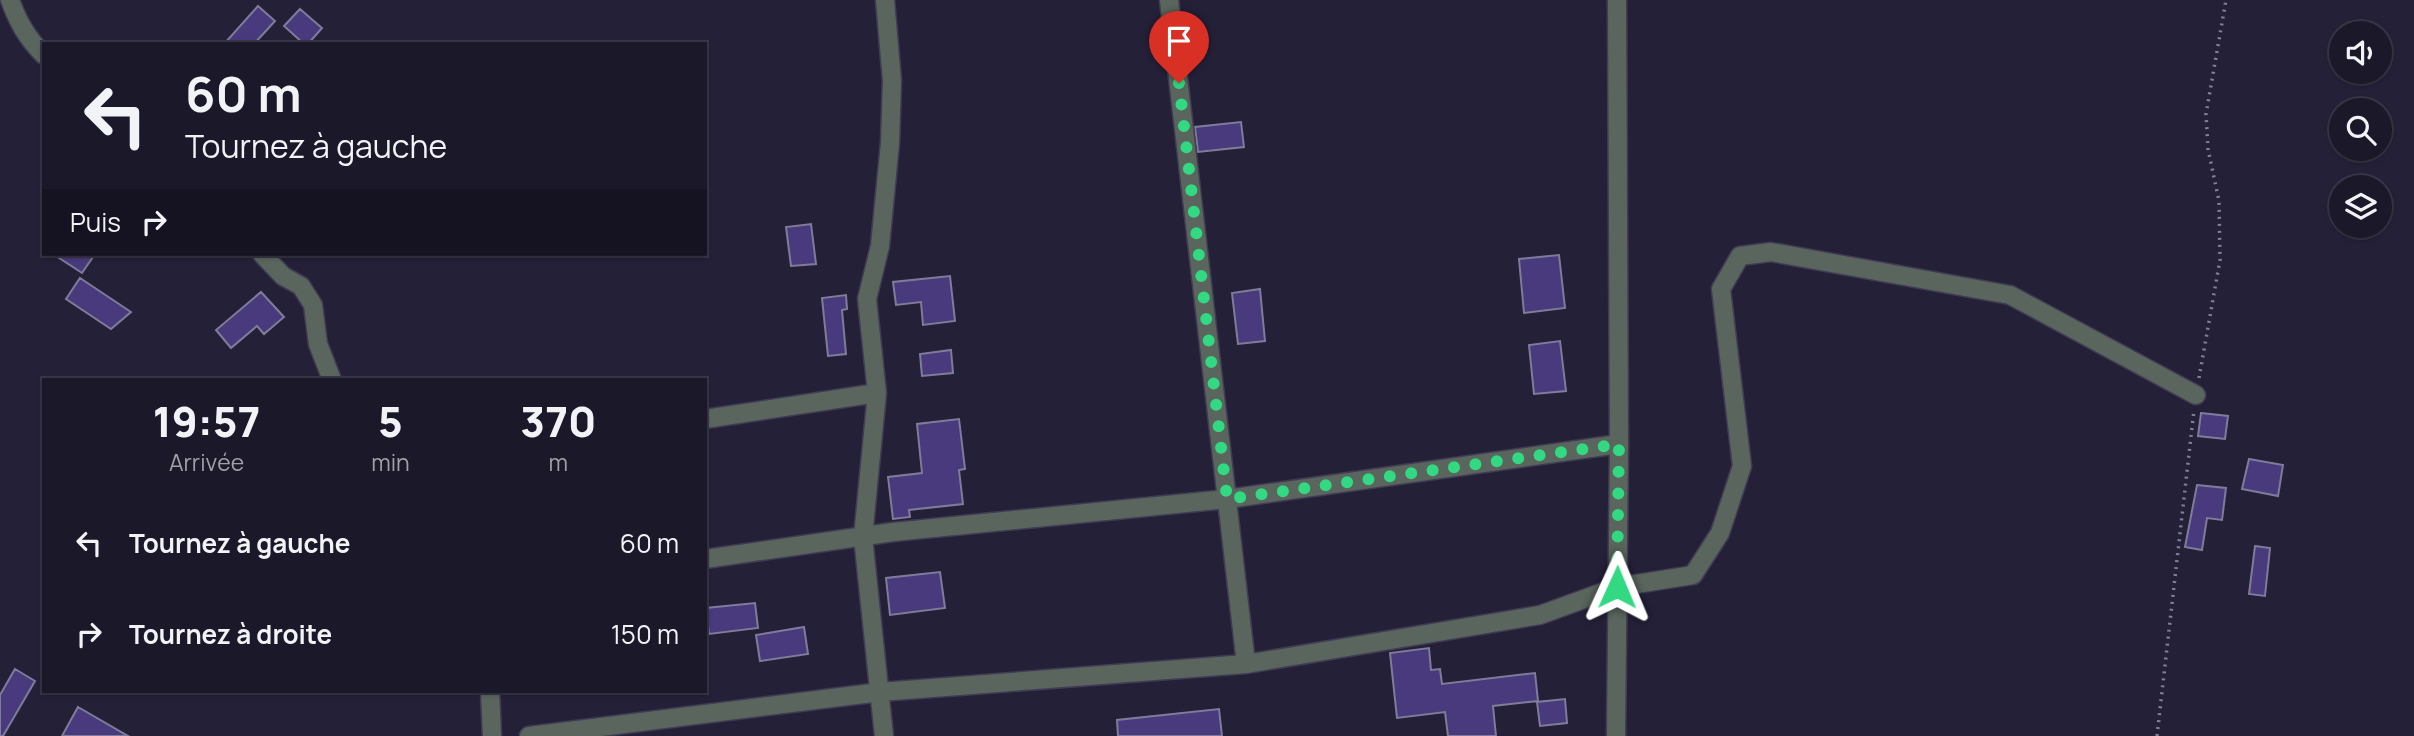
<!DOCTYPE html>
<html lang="fr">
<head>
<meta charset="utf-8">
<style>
  body { margin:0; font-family:Manrope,sans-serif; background:#242132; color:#f1f3f6; height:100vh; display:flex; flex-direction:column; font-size:26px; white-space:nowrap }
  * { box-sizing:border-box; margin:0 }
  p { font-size:23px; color:#a0a0a8 }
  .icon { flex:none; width:38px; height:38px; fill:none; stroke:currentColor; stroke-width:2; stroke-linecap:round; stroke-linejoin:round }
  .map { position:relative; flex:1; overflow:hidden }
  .panel { position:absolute; left:42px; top:378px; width:665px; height:315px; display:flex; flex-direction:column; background:#1b182a; border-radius:0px; box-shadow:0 2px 5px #0004,0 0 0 2px #393747 }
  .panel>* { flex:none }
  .guide { position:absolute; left:42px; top:42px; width:665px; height:214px; border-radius:0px; box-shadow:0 2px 5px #0004,0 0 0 2px #393747; background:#1b182a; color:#f1f3f6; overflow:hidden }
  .controls { position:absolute; left:2329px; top:21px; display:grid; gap:14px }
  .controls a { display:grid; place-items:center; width:63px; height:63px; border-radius:50%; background:#1b182a; box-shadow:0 2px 5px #0004,0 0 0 2px #393747; font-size:35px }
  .pin { position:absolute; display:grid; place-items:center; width:60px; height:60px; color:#fff; margin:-72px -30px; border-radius:50% 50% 50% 0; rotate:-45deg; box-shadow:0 0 7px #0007 }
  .pin .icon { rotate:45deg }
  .me { position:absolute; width:77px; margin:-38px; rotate:1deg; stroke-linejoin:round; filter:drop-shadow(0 0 5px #0008) }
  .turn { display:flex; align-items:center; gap:24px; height:147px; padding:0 28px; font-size:32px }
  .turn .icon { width:91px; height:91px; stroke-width:2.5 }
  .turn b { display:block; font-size:49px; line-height:60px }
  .then { display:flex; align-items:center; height:66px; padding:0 28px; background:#0003; gap:14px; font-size:26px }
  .eta { display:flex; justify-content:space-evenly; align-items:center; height:119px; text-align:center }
  .eta b { font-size:42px; font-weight:800; line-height:49px }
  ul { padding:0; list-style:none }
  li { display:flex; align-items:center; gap:21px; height:91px; padding:0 28px }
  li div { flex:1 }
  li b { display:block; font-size:26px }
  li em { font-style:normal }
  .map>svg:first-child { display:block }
</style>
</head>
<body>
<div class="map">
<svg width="2414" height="736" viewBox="0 0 2414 736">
  <rect width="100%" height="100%" fill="#242038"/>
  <path fill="#483a7c" stroke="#7f7c99" stroke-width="2" d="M258,6l17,15 -21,23h-30z
    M300,9l22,19 -14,16h-4l-20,-18z
    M1241,122l3,25 -46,5 -3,-25z
    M811,224l5,40 -25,2 -5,-39z
    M53,254h42l-13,19z
    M1559,255l6,53 -41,5 -5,-54z
    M950,276l5,45 -32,4 -2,-23 -25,3 -3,-23z
    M80,278l51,34 -20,17 -45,-30z
    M1260,289l5,52 -27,3 -6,-51z
    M261,292l23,25 -20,17 -7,-8 -26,22 -15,-18z
    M846,295l1,14 -5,1 4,44 -18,2 -6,-58z
    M1560,341l6,50 -32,3 -5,-49z
    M951,350l2,23 -31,3 -2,-22z
    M2201,413l27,3 -3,23 -27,-3z
    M959,419l6,50 -6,1 4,34 -54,6 1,7 -17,2 -5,-42 34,-4 -5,-49z
    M2249,459l34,6 -5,31 -36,-7z
    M2197,485l29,3 -4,32 -15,-2 -5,32 -17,-3z
    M2255,546l15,2 -5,48 -16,-2z
    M940,572l5,36 -55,7 -4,-37z
    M755,603l3,25 -49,6 -3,-26z
    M804,627l4,27 -48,7 -4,-26z
    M1429,648l2,22 9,-1 2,15 93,-11 3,28 -45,5 3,30h-48l-3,-24 -48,6 -7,-65z
    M15,669l20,12 -32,55h-3v-41z
    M1565,699l2,24 -27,3 -3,-24z
    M78,707l50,29h-66z
    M1219,709l3,27h-104l-1,-16z"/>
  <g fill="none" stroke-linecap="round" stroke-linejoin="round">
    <defs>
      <path id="minor" d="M10,0c8,22 17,38 34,55
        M1169,0l77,664
        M262,254l21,22 18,10 12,19 5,39 14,36
        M705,419l172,-26
        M705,559l188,-27 334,-33 392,-55
        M490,691l2,45
        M529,736l351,-44 366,-28 294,-49 77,-28 76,-12 27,-42 22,-67 -21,-177 19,-33 31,-4 239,43 186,100
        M884,736l-21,-199 14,-144 -10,-94 13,-53 10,-103 2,-62 -7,-81
        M1616,736l3,-292 -2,-444"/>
    </defs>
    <use href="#minor" stroke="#403c53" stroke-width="21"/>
    <path stroke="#838095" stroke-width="3.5" stroke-dasharray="2 5" stroke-linecap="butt" d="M2199,378l21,-118 -1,-59 -11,-52 -2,-35 20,-114
      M2157,736l37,-326"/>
    <use href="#minor" stroke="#5a665d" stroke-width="18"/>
  </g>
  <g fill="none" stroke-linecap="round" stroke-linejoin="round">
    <path stroke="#32d882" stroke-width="12" stroke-dasharray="0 21.6" d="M1179,83l48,416 392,-55 -2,143"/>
  </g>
</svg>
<div class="controls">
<a><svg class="icon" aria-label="sound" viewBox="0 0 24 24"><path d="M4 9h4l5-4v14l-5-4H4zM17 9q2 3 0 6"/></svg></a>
<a><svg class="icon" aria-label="search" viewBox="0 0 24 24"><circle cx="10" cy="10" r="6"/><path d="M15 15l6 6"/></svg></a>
<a><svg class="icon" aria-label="layers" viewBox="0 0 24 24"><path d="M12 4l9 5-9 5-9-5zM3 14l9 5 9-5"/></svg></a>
</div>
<div class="pin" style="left:1179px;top:83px;background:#d93025"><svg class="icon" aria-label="arrive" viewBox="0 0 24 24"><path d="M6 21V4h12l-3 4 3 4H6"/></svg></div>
<svg class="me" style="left:1617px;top:587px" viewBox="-20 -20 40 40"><path d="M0-17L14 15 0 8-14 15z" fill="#32d882" stroke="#fff" stroke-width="4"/></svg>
<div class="guide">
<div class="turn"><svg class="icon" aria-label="left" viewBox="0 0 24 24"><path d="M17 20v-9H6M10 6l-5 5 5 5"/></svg><div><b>60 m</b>Tournez à gauche</div></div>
<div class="then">Puis<svg class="icon" aria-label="right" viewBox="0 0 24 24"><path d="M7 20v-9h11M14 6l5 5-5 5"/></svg></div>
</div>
<section class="panel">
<div class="eta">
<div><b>19:57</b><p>Arrivée</p></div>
<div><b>5</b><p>min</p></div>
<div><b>370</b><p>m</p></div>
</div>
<ul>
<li><svg class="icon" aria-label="left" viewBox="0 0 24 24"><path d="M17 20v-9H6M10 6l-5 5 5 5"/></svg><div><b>Tournez à gauche</b></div><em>60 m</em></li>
<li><svg class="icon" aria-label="right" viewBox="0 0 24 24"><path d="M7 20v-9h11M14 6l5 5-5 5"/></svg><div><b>Tournez à droite</b></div><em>150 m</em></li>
</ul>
</section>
</div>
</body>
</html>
